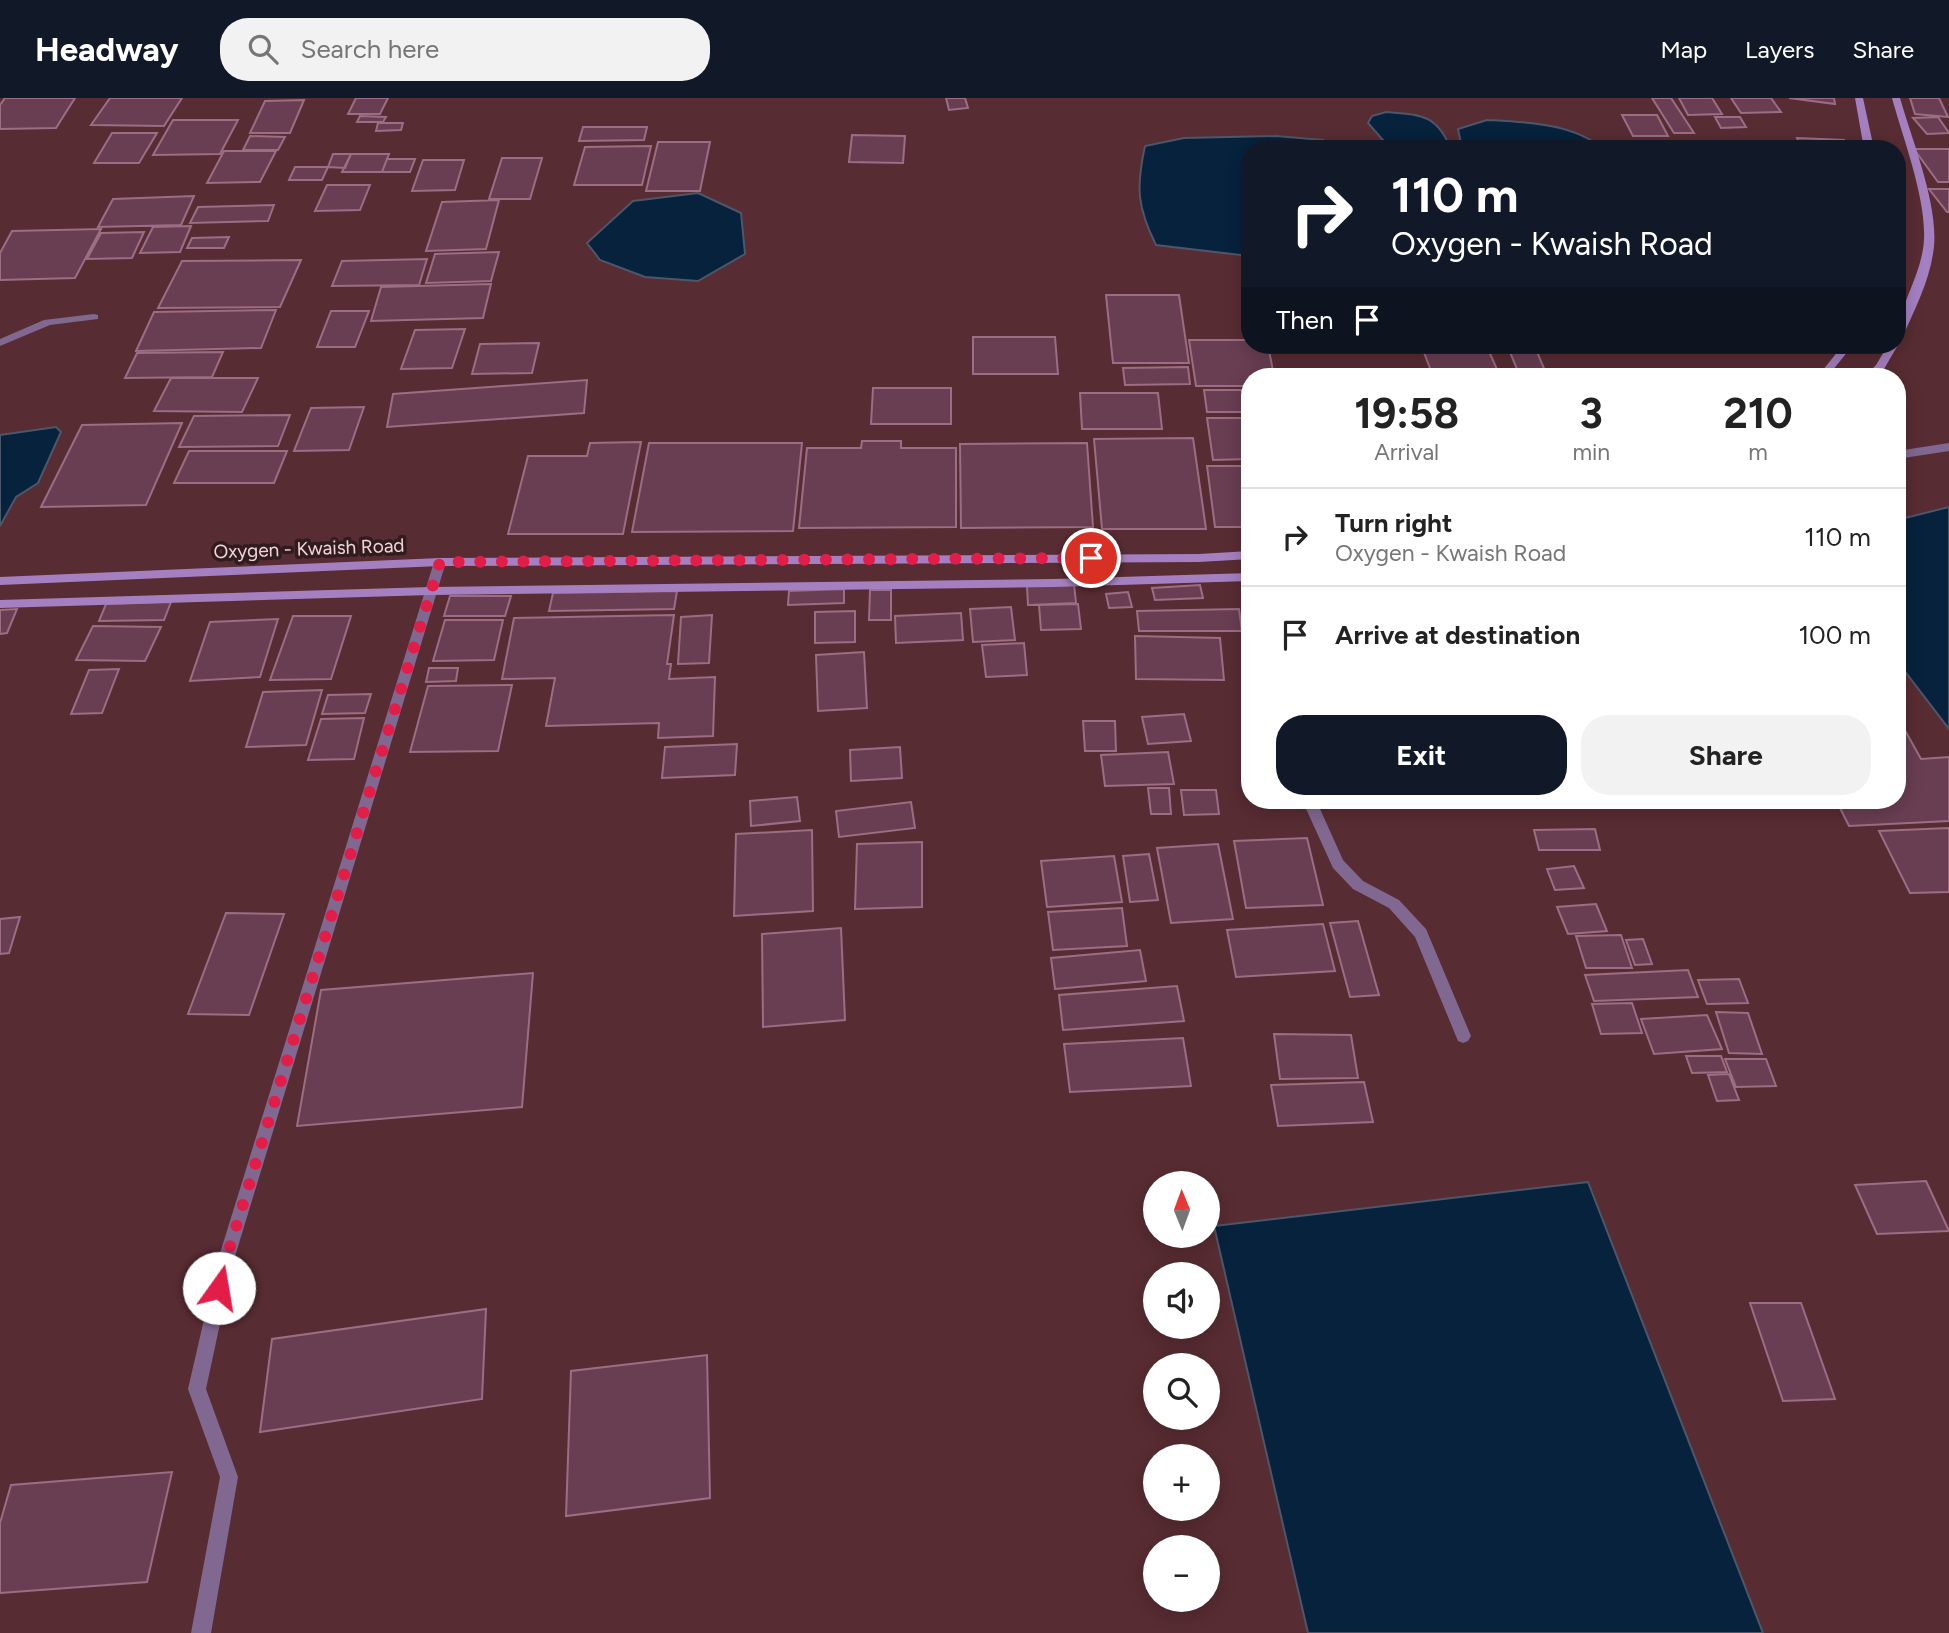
<!DOCTYPE html>
<html lang="en">
<head>
<meta charset="utf-8">
<style>
  body { margin:0; font-family:Figtree,sans-serif; background:#f2f2f2; color:#222; height:100vh; display:flex; flex-direction:column; font-size:26px; white-space:nowrap }
  * { box-sizing:border-box; margin:0 }
  p { font-size:23px; color:#767676 }
  .icon { flex:none; width:38px; height:38px; fill:none; stroke:currentColor; stroke-width:2; stroke-linecap:round; stroke-linejoin:round }
  .map { position:relative; flex:1; overflow:hidden }
  .panel { position:absolute; left:1241px; top:270px; width:665px; height:441px; display:flex; flex-direction:column; background:#fff; border-radius:28px; box-shadow:0 4px 18px #0003 }
  .panel>* { flex:none }
  .banner { position:absolute; left:1241px; top:42px; width:665px; height:214px; border-radius:28px; box-shadow:0 4px 18px #0003; background:#111827; color:#fff; overflow:hidden }
  .needle { width:46px; rotate:359deg }
  .controls { position:absolute; left:1143px; top:1073px; display:grid; gap:14px }
  .controls a { display:grid; place-items:center; width:77px; height:77px; border-radius:50%; background:#fff; box-shadow:0 4px 18px #0003; font-size:35px }
  .pin { position:absolute; display:grid; place-items:center; width:60px; height:60px; color:#fff; margin:-30px; border:4px solid #fff; border-radius:50%; box-shadow:0 2px 7px #0007 }
  .me { position:absolute; width:77px; margin:-38px; rotate:13deg; stroke-linejoin:round; filter:drop-shadow(0 0 5px #0008) }
  .turn { display:flex; align-items:center; gap:24px; height:147px; padding:0 35px; font-size:32px }
  .turn .icon { width:91px; height:91px; stroke-width:2.5 }
  .turn b { display:block; font-size:49px; line-height:60px }
  .then { display:flex; align-items:center; height:66px; padding:0 35px; background:#0003; gap:14px; font-size:26px }
  .eta { display:flex; justify-content:space-evenly; align-items:center; height:119px; text-align:center }
  .eta b { font-size:42px; font-weight:700; line-height:49px }
  .action { display:flex; gap:14px; margin-top:auto; padding:14px 35px }
  .action a { flex:1; height:80px; border-radius:28px; background:#111827; color:#fff; font-size:28px; font-weight:700; line-height:80px; text-align:center }
  .action a+a { background:#f2f2f2; color:#222 }
  ul { padding:0; list-style:none }
  li { display:flex; align-items:center; gap:21px; height:98px; padding:0 35px; border-top:2px solid #e0e0e0 }
  li div { flex:1 }
  li b { display:block; font-size:26px }
  li em { font-style:normal }
  header { display:flex; align-items:center; gap:42px; box-sizing:border-box; height:98px; padding:0 35px; background:#111827; color:#fff }
  header strong { font-size:33px }
  nav { display:flex; gap:38px; margin-inline-start:auto; font-size:24px }
  .search { width:490px; height:63px; background:#f2f2f2; display:flex; align-items:center; gap:18px; box-sizing:border-box; padding:0 24px; border-radius:28px; color:#767676; font-size:26px }
  .map>svg:first-child { display:block }
</style>
</head>
<body>
<header>
<strong>Headway</strong>
<div class="search"><svg class="icon" aria-label="search" viewBox="0 0 24 24"><circle cx="10" cy="10" r="6"/><path d="M15 15l6 6"/></svg>Search here</div>
<nav><a>Map</a><a>Layers</a><a>Share</a></nav>
</header>
<div class="map">
<svg width="1949" height="1535" viewBox="0 0 1949 1535">
  <rect width="100%" height="100%" fill="#582c33"/>
  <path fill="#06223c" stroke="#4c576a" stroke-width="2" d="M1386,14c34,3 50,1 65,37h-69l1,-9 -15,-17 4,-7z
    M1487,22c38,2 87,3 116,29h-141l-4,-20z
    M1276,38l47,4 1,9h-74l-1,107 -93,-11c-19,-38 -20,-58 -11,-99l39,-8z
    M698,95l43,20 4,41 -47,27 -53,-4 -45,-17 -13,-17 46,-42z
    M56,329l5,5 -23,51 -22,14 -16,29v-91z
    M1949,409v222l-52,-68v-141z
    M1588,1084l175,451h-455l-94,-407z"/>
  <path fill="#693e52" stroke="#9c6d83" stroke-width="2" d="M5,0h70l-19,30 -56,1v-24z
    M110,0h72l-18,28 -73,-1z
    M356,0h32l-8,16h-32z
    M946,0h19l3,10 -19,2z
    M1652,0h19l23,35h-20z
    M1679,0h33l10,16 -34,1z
    M1731,0h40l10,14 -40,1z
    M1834,0l1,6 -46,-6z
    M1910,0h29l9,19 -33,-3z
    M304,2l-14,33h-40l15,-32z
    M1622,17h35l11,21h-35z
    M360,18l26,1 -3,5h-26z
    M1715,19h25l6,10 -25,1z
    M1938,19l11,16 -22,1 -14,-16z
    M173,22h65l-18,34 -67,1z
    M378,25h25l-2,7 -25,1z
    M583,29h64l-3,13 -65,1z
    M112,35h45l-18,30h-45z
    M852,37l53,1 -2,27 -54,-1z
    M250,38l35,1 -7,13h-35z
    M1797,40l47,2 4,9h-46z
    M658,44h52l-10,49h-54z
    M651,48l-9,39h-68l11,-38z
    M1914,51h35v33h-11z
    M224,53h52l-16,31 -53,1z
    M333,56h18l-6,14 -17,-1z
    M351,56h38l-7,18h-40z
    M502,60h40l-12,41h-41z
    M387,61h28l-5,13h-28z
    M423,62h41l-9,30 -43,1z
    M295,69h33l-6,13h-33z
    M327,87h43l-10,25 -45,1z
    M1929,91h20v23h-2z
    M194,98l-13,29 -83,2 15,-28z
    M499,102l-13,49 -60,2 16,-49z
    M274,107l-6,16 -78,2 8,-16z
    M191,128l-11,26 -40,1 13,-26z
    M101,131l-26,49 -75,2v-27l12,-22z
    M144,134l-12,26 -45,1 14,-26z
    M229,139l-5,11h-37l5,-10z
    M499,154l-8,29 -65,2 9,-29z
    M427,161l-8,26 -87,1 10,-25z
    M301,162l-21,47 -122,1 24,-47z
    M491,186l-8,34 -112,3 10,-34z
    M1106,197h73l10,68h-76z
    M276,212l-15,38 -125,3 18,-39z
    M331,213h38l-14,36h-38z
    M465,231l-13,39 -51,1 14,-39z
    M973,239h82l3,37h-85z
    M1189,242h61v5h18l6,31h-24v10h-54z
    M539,245l-7,30 -60,1 8,-30z
    M1507,247h27l12,28 -27,1z
    M1487,249l13,29h-67l-10,-26z
    M223,254l-11,25 -87,1 12,-25z
    M1188,269l2,17 -65,1 -2,-17z
    M171,280h87l-16,34 -88,-1z
    M587,282l-3,33 -197,14 6,-33z
    M873,290h78v36h-80z
    M1204,292h46v22h-43z
    M1080,295h78l4,36h-80z
    M364,309l-15,43 -55,1 17,-43z
    M290,317l-12,31 -99,1 15,-31z
    M1207,320h43v41l-37,1z
    M182,325l-36,82 -105,2 41,-82z
    M1193,340l13,91h-104l-8,-90z
    M862,343h39v7h55v79l-157,1 8,-80h54z
    M641,344l-18,92h-115l20,-78h59l3,-13z
    M649,345h153l-9,88 -161,1z
    M1087,345l6,84 -132,1 -1,-84z
    M189,353h98l-13,32h-100z
    M1207,368h43v61h-35z
    M1074,486l2,19 -48,2 -1,-19z
    M1200,487l3,13 -48,2 -3,-12z
    M844,491v14l-56,2 1,-14z
    M870,492h21v30h-22z
    M677,493l-3,18 -125,2 4,-18z
    M1128,494l4,15 -23,1 -3,-14z
    M450,498h61l-6,20h-61z
    M171,504l-7,18 -65,1 7,-17z
    M1078,506l3,25 -40,1 -2,-25z
    M1011,509l4,33 -42,2 -3,-33z
    M17,511l-10,24 -7,1v-24z
    M1239,511l3,22h-103l-2,-20z
    M855,513v31l-40,1v-31z
    M961,515l2,27 -67,3 -1,-27z
    M674,517l-7,49h4l-2,15 46,-2 -2,59 -55,2 1,-15 -113,3 9,-48 -53,1 12,-61z
    M712,517l-3,48 -31,1 3,-47z
    M293,518h58l-20,63 -61,1z
    M278,521l-18,58 -70,4 20,-59z
    M445,522h58l-9,40 -61,1z
    M93,528l68,1 -16,34 -69,-1z
    M1135,538l85,2 4,42 -88,-1z
    M1024,545l3,32 -41,2 -4,-32z
    M864,554l3,56 -49,3 -2,-56z
    M429,570h29l-2,13 -30,1z
    M119,571l-17,44 -31,1 18,-44z
    M512,587l-14,66 -88,1 18,-66z
    M322,592l-16,55 -60,2 17,-55z
    M371,596l-6,19 -43,1 6,-19z
    M1184,616l7,27 -43,3 -6,-27z
    M1897,618l24,43 28,-2v64l-100,5 -13,-26h61z
    M364,620l-10,41 -46,1 13,-41z
    M1083,623h32l1,30h-31z
    M737,646l-2,31 -73,3 3,-31z
    M900,649l2,31 -51,3 -1,-31z
    M1168,654l6,32 -69,2 -4,-31z
    M1148,690h21l2,26h-20z
    M1181,692h35l3,24 -35,1z
    M797,699l3,24 -49,5 -1,-25z
    M911,704l4,26 -76,9 -3,-26z
    M1949,730v64l-39,1 -31,-62z
    M1595,731l5,21h-61l-5,-20z
    M812,732l1,81 -79,5 2,-82z
    M1307,740l16,67 -77,3 -12,-67z
    M922,744v65l-67,2 2,-65z
    M1218,746l15,75 -62,4 -14,-75z
    M1149,756l9,46 -28,2 -7,-46z
    M1114,758l8,46 -75,5 -6,-46z
    M1574,768l10,22 -29,2 -8,-21z
    M1596,806l11,27 -39,3 -11,-27z
    M1122,810l5,38 -74,4 -5,-38z
    M226,815l58,1 -35,101 -61,-1z
    M20,819l-11,36 -9,1v-35z
    M1358,823l21,74 -29,2 -20,-74z
    M1323,826l12,47 -99,6 -9,-47z
    M841,830l4,92 -82,7 -1,-93z
    M1621,837l11,33h-46l-10,-32z
    M1643,841l9,25 -17,1 -9,-25z
    M1140,852l6,31 -91,8 -4,-31z
    M1688,872l10,27 -104,4 -9,-26z
    M533,875l-11,134 -225,19 24,-136z
    M1739,881l9,24 -41,1 -9,-24z
    M1177,888l7,35 -121,9 -4,-35z
    M1632,905l10,30 -41,1 -9,-30z
    M1716,914l32,1 14,41 -33,-1z
    M1707,917l15,34 -68,5 -13,-35z
    M1274,936l77,1 7,43 -78,1z
    M1183,940l8,48 -121,6 -6,-48z
    M1686,958h35l6,16 -35,1z
    M1725,961h41l10,27 -40,1z
    M1729,976l10,26 -22,1 -9,-26z
    M1364,984l9,40 -95,4 -7,-41z
    M1926,1083l23,50 -72,3 -22,-49z
    M1750,1205h51l34,96 -52,2z
    M486,1211l-4,90 -222,33 12,-93z
    M707,1257l3,143 -144,18 5,-145z
    M172,1374l-25,110 -147,11v-70l11,-38z"/>
  <g fill="none" stroke-linecap="round" stroke-linejoin="round">
    <path fill="#806891" fill-rule="evenodd" d="M94,216l4,1v4l-48,6 -50,21v-7l44,-19z"/>
    <path fill="#806891" fill-rule="evenodd" d="M1949,345v8l-52,8v-8z
      M440,460l6,4 -213,701 -27,126 32,88 -27,156h-20l29,-156 -32,-88 29,-126 217,-701z
      M1247,476l3,1v18l-6,-4 -3,-11z
      M1302,702h14l27,60 20,21 36,19 27,29 45,107 -3,5 -5,2 -5,-2 -43,-104 -26,-29 -36,-19 -20,-21z"/>
    <path fill="#a580c1" fill-rule="evenodd" d="M1855,0h8l11,51h-10z
      M1892,0h8c12,42 38,105 34,148 -3,32 -19,63 -32,92l-5,3c0,-31 21,-60 26,-92 7,-42 -20,-110 -31,-151z
      M1897,245l1,2 -14,24 -8,7h-11l11,-11 12,-20z
      M1843,247h10l-25,31h-10z
      M1250,453v8l-51,3 -759,4 -440,19v-8l440,-19 759,-4z
      M1250,475v8l-196,6 -623,8 -431,13v-8l431,-13 623,-8z"/>
  </g>
  <g fill="none" stroke-linecap="round" stroke-linejoin="round">
    <path stroke="#e11d48" stroke-width="12" stroke-dasharray="0 21.6" d="M219,1190l6,-25 215,-701 651,-4"/>
  </g>
  <g text-anchor="middle" stroke-width="7" stroke-linejoin="round" paint-order="stroke">
    <g font-size="19" fill="#f1d4d7" stroke="#301c1f">
      <text transform="translate(309 450) rotate(-2)" y="7">Oxygen - Kwaish Road</text>
    </g>
  </g>
</svg>
<div class="controls">
<a><svg class="needle" viewBox="-14 -14 28 28"><path d="M0-13l5 13h-10z" fill="#e53935"/><path d="M0 13l5-13h-10z" fill="#767676"/></svg></a>
<a><svg class="icon" aria-label="sound" viewBox="0 0 24 24"><path d="M4 9h4l5-4v14l-5-4H4zM17 9q2 3 0 6"/></svg></a>
<a><svg class="icon" aria-label="search" viewBox="0 0 24 24"><circle cx="10" cy="10" r="6"/><path d="M15 15l6 6"/></svg></a>
<a>+</a>
<a>−</a>
</div>
<div class="pin" style="left:1091px;top:460px;background:#d93025"><svg class="icon" aria-label="arrive" viewBox="0 0 24 24"><path d="M6 21V4h12l-3 4 3 4H6"/></svg></div>
<svg class="me" style="left:219px;top:1190px" viewBox="-20 -20 40 40"><circle r="19" fill="#fff"/><path d="M0-13L10 11 0 6-10 11z" fill="#e11d48"/></svg>
<div class="banner">
<div class="turn"><svg class="icon" aria-label="right" viewBox="0 0 24 24"><path d="M7 20v-9h11M14 6l5 5-5 5"/></svg><div><b>110 m</b>Oxygen - Kwaish Road</div></div>
<div class="then">Then<svg class="icon" aria-label="arrive" viewBox="0 0 24 24"><path d="M6 21V4h12l-3 4 3 4H6"/></svg></div>
</div>
<section class="panel">
<div class="eta">
<div><b>19:58</b><p>Arrival</p></div>
<div><b>3</b><p>min</p></div>
<div><b>210</b><p>m</p></div>
</div>
<ul>
<li><svg class="icon" aria-label="right" viewBox="0 0 24 24"><path d="M7 20v-9h11M14 6l5 5-5 5"/></svg><div><b>Turn right</b><p>Oxygen - Kwaish Road</p></div><em>110 m</em></li>
<li><svg class="icon" aria-label="arrive" viewBox="0 0 24 24"><path d="M6 21V4h12l-3 4 3 4H6"/></svg><div><b>Arrive at destination</b></div><em>100 m</em></li>
</ul>
<div class="action"><a>Exit</a><a>Share</a></div>
</section>
</div>
</body>
</html>
